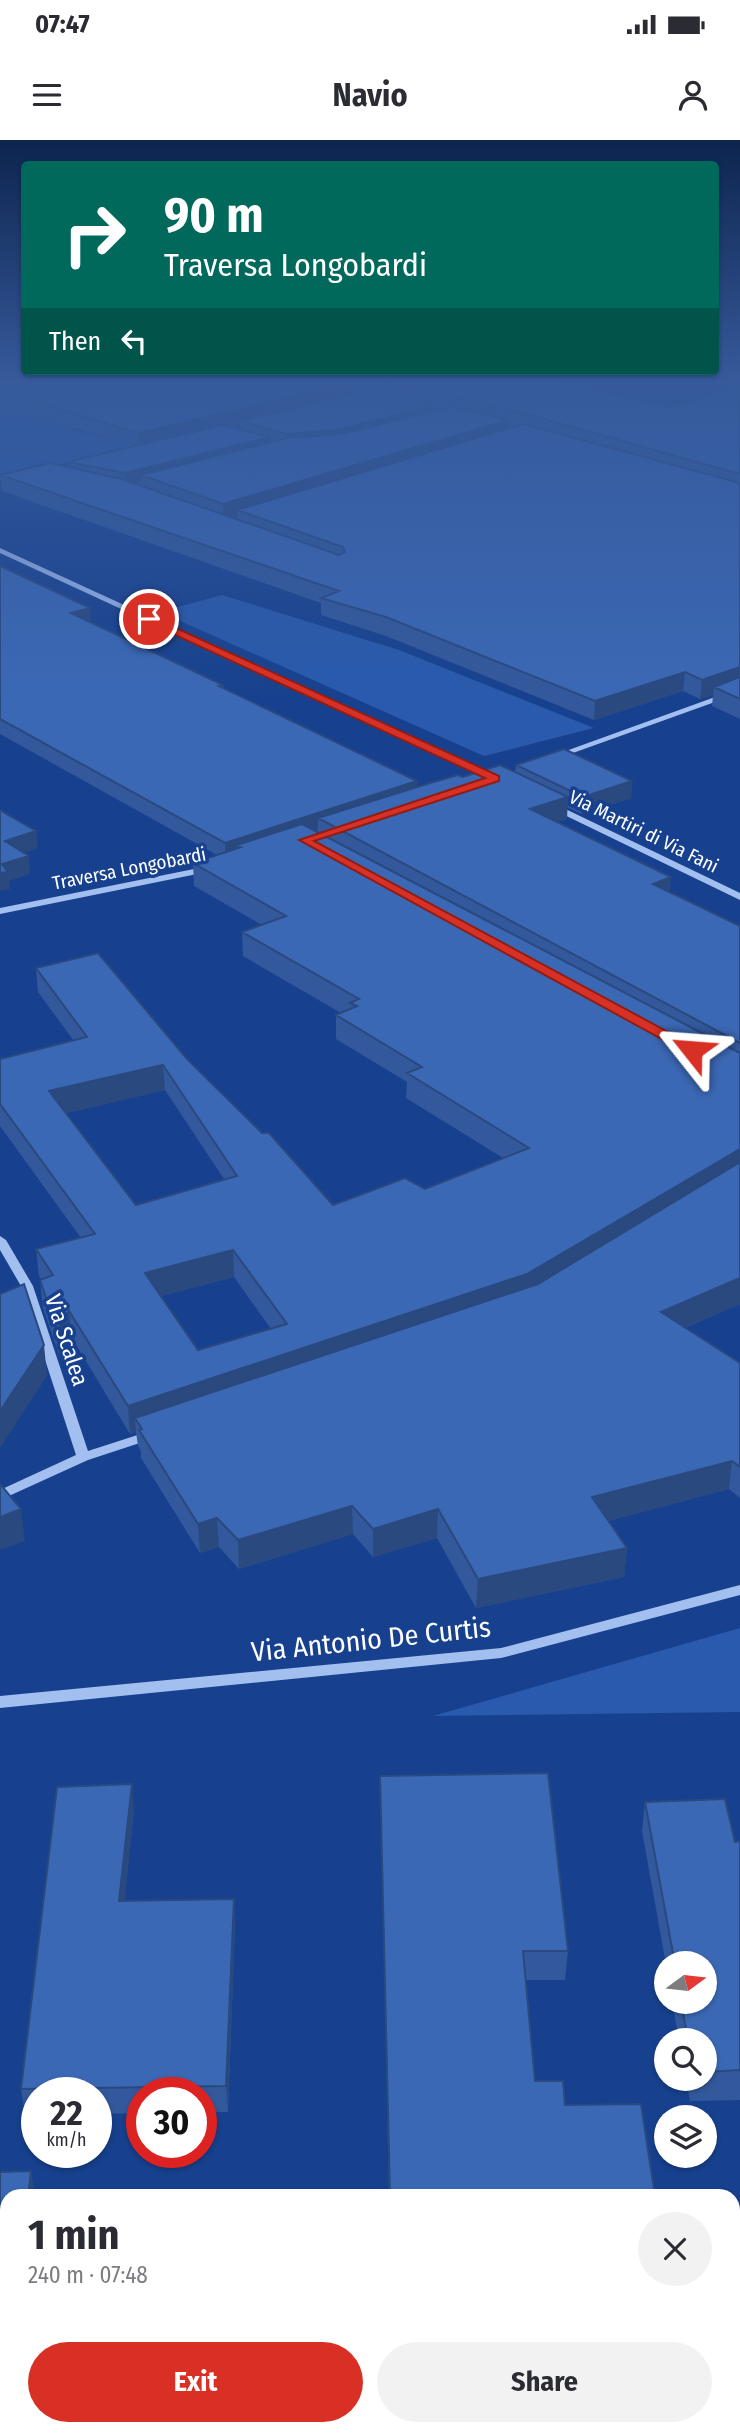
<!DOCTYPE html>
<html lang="en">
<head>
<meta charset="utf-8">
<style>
  body { margin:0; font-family:"Fira Sans Condensed",sans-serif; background:#f2f2f3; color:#2b2b33; height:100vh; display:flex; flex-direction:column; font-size:26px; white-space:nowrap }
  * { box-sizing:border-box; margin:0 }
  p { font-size:23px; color:#7c7c81 }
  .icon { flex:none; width:38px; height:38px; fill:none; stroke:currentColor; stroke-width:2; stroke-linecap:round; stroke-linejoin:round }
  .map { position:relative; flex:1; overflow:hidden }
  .side { position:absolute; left:0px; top:2049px; width:740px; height:247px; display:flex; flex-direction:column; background:#fff; border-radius:21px 21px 0 0; box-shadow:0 2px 5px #0004 }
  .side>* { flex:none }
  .hud { position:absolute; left:21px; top:21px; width:698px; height:214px; border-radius:7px; box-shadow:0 2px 5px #0004; background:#00695c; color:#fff; overflow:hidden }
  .needle { width:46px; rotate:75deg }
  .fabs { position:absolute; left:654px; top:1811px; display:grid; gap:14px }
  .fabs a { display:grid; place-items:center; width:63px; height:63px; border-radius:50%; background:#fff; box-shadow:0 2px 5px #0004; font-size:35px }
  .speed { position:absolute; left:21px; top:1937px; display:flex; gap:14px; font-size:35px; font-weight:700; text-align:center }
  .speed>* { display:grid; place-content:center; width:91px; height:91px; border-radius:50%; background:#fff; box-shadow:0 2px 5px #0004; line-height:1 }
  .speed small { font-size:18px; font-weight:400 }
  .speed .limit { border:10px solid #d22; background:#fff; color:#111 }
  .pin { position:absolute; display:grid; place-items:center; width:60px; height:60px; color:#fff; margin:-30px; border:4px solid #fff; border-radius:50%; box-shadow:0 2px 7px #0007 }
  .me { position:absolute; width:77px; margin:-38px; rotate:298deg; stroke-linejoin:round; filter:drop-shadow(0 0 5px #0008) }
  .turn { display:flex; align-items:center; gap:24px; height:147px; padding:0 28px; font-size:32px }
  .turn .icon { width:91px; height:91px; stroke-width:2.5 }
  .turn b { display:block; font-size:49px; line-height:60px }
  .then { display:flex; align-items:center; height:66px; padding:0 28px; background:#0003; gap:14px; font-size:26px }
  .round { display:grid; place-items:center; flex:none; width:74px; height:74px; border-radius:37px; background:#f2f2f3 }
  .headline { display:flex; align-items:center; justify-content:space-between; height:119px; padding:0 28px }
  h1 { font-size:42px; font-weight:700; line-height:52px }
  .cta { display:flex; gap:14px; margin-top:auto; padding:14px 28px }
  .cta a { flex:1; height:80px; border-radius:42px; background:#d93025; color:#fff; font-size:28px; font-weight:700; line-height:80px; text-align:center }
  .cta a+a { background:#f2f2f3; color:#2b2b33 }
  .status { display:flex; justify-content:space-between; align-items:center; height:49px; padding:0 35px; background:#fff; direction:ltr }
  .status svg { height:19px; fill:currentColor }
  header { display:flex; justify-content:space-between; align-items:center; height:91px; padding:0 28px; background:#fff; font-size:32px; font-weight:700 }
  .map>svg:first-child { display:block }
</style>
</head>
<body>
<div class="status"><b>07:47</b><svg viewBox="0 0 49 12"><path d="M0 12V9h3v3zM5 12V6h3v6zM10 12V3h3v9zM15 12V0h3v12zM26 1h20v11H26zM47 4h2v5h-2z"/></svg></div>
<header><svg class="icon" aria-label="menu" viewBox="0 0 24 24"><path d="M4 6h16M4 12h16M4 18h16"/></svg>Navio<svg class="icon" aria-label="person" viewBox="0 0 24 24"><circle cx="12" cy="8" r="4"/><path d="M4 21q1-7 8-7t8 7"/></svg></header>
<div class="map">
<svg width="740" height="2295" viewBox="0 0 740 2295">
  <rect width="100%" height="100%" fill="#17418e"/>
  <path fill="#295aad" d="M0,257l112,20 -42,13 71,15 -141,34z
    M222,455l177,55 195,78 -110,28 -324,-144z
    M740,1488v84l-307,4z"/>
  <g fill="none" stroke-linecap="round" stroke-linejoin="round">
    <path fill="#a3bfef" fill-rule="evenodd" d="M0,408l497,228 1,2 -7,2 -491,-227z
      M740,548v5l-181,65 -7,-2z
      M555,664l185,89v7l-188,-91v-4z
      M209,726l3,1v4l-212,43v-6z
      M0,1096l6,4 27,46 55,165 65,-21 7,4 -2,3 -70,23 -88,40v-10l76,-35 -55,-169 -21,-36z
      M740,1445v10l-239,63 -501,50v-12l501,-48z"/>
  </g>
  <path fill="#33599c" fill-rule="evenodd" d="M0,239h544l128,29 68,-23v334l-28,-13 1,-11 -13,4 -17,-8 -89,29 -208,-84 -65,-21v-12l-319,-112 -2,-16 69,-8 -1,-5 66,-16 -134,-40zM352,248l12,3 -12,3zM240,284v6l-12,-3z
    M0,426l91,56 132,63v4l194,92v6l46,-10 52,-5 1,-7 116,16 -1,17 -49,16 -15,-7v12l-10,3 113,70 70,34v378l-55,24 55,35v135l-11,-9 -121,32 19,27 -3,29 -148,31 -39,-70 -64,19 -20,-23 -114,35 -20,-22 -19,6 -59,-95v-7l-3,-5 -2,-14 -6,2 -58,-96 -12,19 -17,-49 -3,-28h2l-3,-4 -3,-27 45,-11 -81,-112v-67l74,-18 -36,-49 -2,-24 151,91 146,146 92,-16 78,-31 -97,-60 1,-16 -71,-43v-24l5,-2 -98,-57 -1,-24 20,-7 -68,-39 -1,-23 24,-8 -217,-121zM165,950l59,89 -88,26 -70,-92zM234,1137l37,52 -73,21 -37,-54z
    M380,1636l188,175 -3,29h-39l9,101 30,24 90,91h-266z
    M645,1662l90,40 5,-1v259l-50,1 -4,-22h19v-39h-26l-7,-38h33v-38h-38v6l-25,-139z
    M134,1670l-10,91 110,-2 1,26 -7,187h-27v-19h-59v20l-46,1v-21h-59v22h-12l-4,-26z
    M31,2031l3,25h-27v133h-7v-157z"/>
  <path fill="#29497f" d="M352,242v15l-112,24v3l-100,24 -1,-15z
    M434,265v12l-147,29v-12z
    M509,280l-1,16 -271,74v7l-13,4 -1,-17z
    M270,297v13l-129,25v7l-15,4 -1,-13z
    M90,468l1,15 -20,-10z
    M740,527l-1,19 -25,1 -1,8 -13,4 2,-19z
    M685,532l-2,19 -89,29 1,-19z
    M417,641l-1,17 -98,20v12l-77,25v-8l-4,-2 1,11 -13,4v-17z
    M632,641l-1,17 -49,16 1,-17z
    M568,657l-1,22 -38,12 1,-22z
    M36,691l2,17 -31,11 -2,-18z
    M29,716l1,18 -21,7 1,8 -10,2v-18l2,-9z
    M671,737l-2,23 -16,-16z
    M163,925l2,25 -114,27 -2,-26z
    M740,1009v24l-214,128 -391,117 1,14 -6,2 -2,-28z
    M233,1110l1,27 -87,23 -2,-27z
    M740,1138v26l-81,35 2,-27z
    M69,1171l3,27 -12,19 -3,-27z
    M44,1205l3,31 -47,72v-37z
    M732,1321l-3,28 -139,37 2,-29z
    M352,1366l1,28 -114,35 -1,-29z
    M21,1369l4,32 -25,9v-33z
    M438,1369l-1,29 -64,19v-28z
    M217,1378l2,29 -19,6 -2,-29z
    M627,1408l-3,29 -148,31 2,-29z
    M132,1644l2,26 -12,117 -3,-26z
    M234,1759l1,26 -7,187 -2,-26z
    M31,2031l4,23 -1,2h-6z"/>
  <path fill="#3b68b5" stroke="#29497f" stroke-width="2" fill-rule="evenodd" d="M0,239h339l13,3 -213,51 -139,-41z
    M374,239h170l128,29 68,-23v89l-210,-59z
    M370,249l64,16 -93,24 -54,5 -47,-13z
    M451,266l58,14 -286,84 -82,-29 147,-37 55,-4z
    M523,284l217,59v184l-38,13 -17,-8 -90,29 -209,-84 -65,-19 18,-7 -339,-116 50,-12 72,16 217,76 6,-3 -2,-5 -106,-37z
    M223,285l47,12 -145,36 -57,-11z
    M0,426l90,42 -19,5 152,72 -4,1 198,95 -192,62 -225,-124z
    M740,537v22l-26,-12z
    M564,609l68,32 -49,16 -67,-32z
    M500,625l68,32 -38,12 141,68 -18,7 87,42v117l-422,-225 112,-35 28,-8 5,2z
    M0,670l36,21 -31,10 24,15 -27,8 6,8 -8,1z
    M302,684l438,229v96l-213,125 -399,132 -59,-95 -12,19 -17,-50 13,-5 -17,-26 59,-15 -95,-130v-45l87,-22 -51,-69 62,-15 89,106 75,74h7l64,72 72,-27 20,11 104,-41 -122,-75 15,-6 -86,-52 21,-9 -7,-3 9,-4 -117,-67 44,-16 -93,-53 48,-16 -4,-2zM163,925l74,111 -101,29 -87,-114zM233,1110l54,74 -89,26 -53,-77z
    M740,1022v116l-79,34 79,51v104l-8,-6 -140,36 35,51 -149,31 -40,-70 -65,20 -21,-23 -114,34 -21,-22 -19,6 -59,-94 3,-1 -7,-11 403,-134z
    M24,1144l20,61 -44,66v-117z
    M0,1344l21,25 -21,8z
    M548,1633l20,178h-45l12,130h28l2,24 76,-1 14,92h-265l-10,-420z
    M132,1644l-13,117 115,-2 -8,187 -205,3 36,-302z
    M725,1659l10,43 5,-1v229l-35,2v-32h-17l-7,-38h24v-38h-30l-30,-162z
    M31,2031l-3,25h-21v110h-7v-134z"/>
  <linearGradient id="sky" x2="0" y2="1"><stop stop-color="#0d244e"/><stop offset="0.43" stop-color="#365a9b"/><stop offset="1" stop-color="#365a9b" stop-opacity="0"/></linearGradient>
  <rect width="740" height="560" fill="url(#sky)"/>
  <path fill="#d93025" stroke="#8d1f18" stroke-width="2" d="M145,477h7l347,159v5l-185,60 382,206v6h-9l-388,-213 186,-62 -340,-157z"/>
  <g text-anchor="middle" stroke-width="7" stroke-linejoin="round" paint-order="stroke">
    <g font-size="19" fill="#fff" stroke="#17418e">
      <text transform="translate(644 691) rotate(26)" y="7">Via Martiri di Via Fani</text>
      <text transform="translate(129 728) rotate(-11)" y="7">Traversa Longobardi</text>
    </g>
    <g font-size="23" fill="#fff" stroke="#17418e">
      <text transform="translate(67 1200) rotate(72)" y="8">Via Scalea</text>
    </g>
    <g font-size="28" fill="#fff" stroke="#17418e">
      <text transform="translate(371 1499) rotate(-6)" y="10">Via Antonio De Curtis</text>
    </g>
  </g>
</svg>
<div class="fabs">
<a><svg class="needle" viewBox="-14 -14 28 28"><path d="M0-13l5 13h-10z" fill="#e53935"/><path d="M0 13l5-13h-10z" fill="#7c7c81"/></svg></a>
<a><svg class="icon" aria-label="search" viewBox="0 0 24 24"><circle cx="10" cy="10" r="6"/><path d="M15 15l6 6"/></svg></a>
<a><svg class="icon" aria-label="layers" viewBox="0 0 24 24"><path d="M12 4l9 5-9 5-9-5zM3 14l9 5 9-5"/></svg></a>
</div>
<div class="speed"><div>22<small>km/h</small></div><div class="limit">30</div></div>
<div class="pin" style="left:149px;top:479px;background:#d93025"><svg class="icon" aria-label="arrive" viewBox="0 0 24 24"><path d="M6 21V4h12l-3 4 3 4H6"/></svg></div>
<svg class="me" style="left:692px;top:910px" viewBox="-20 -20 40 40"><path d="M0-17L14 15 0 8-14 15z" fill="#d93025" stroke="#fff" stroke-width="4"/></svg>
<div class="hud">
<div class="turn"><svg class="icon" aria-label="right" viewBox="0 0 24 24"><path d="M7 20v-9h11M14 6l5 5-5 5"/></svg><div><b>90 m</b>Traversa Longobardi</div></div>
<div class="then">Then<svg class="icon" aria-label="left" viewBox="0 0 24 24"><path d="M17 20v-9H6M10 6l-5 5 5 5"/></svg></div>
</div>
<section class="side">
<div class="headline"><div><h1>1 min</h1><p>240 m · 07:48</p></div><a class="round"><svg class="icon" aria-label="close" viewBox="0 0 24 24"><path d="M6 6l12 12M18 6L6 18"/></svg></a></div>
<div class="cta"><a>Exit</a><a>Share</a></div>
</section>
</div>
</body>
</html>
